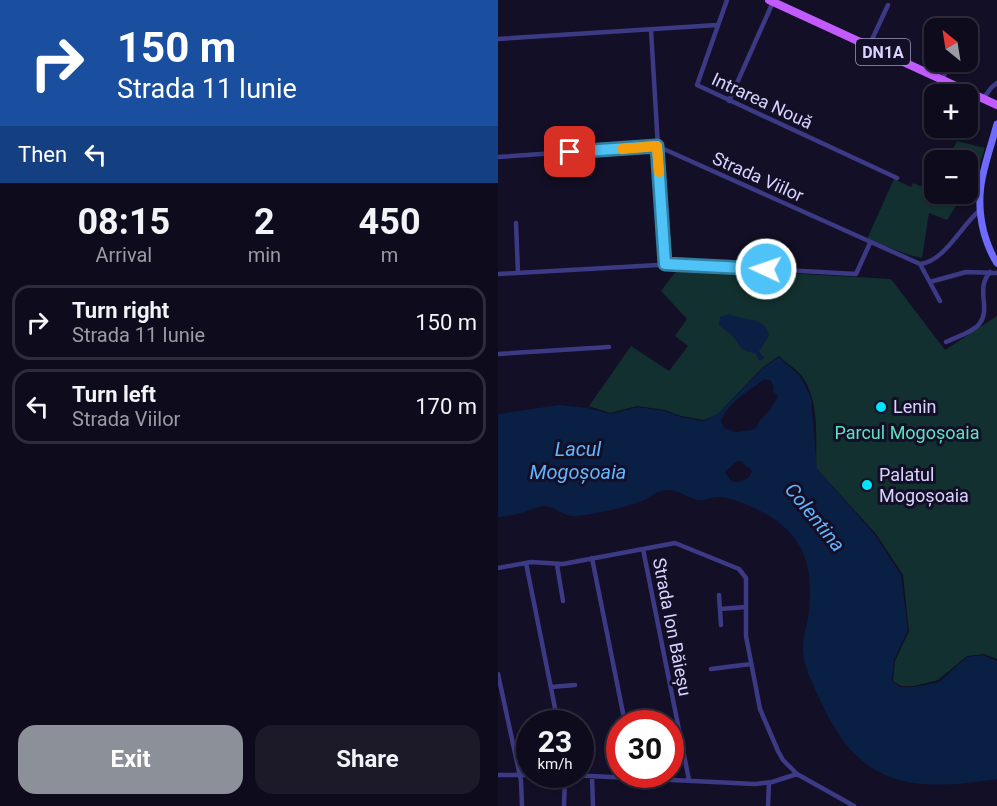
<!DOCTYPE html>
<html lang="en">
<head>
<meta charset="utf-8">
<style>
  body { margin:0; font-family:Roboto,sans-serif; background:#1c1929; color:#f1f3f6; height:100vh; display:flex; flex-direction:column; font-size:22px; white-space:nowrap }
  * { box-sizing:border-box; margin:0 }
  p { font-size:20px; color:#9b9ba3 }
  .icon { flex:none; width:33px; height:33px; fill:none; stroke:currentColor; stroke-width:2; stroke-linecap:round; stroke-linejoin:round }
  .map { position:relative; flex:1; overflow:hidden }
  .panel { display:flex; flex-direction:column; background:#0e0b1c; width:498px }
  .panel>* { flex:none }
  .banner { background:#1a4fa0; color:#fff; overflow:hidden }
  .needle { width:39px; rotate:330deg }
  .buttons { position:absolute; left:426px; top:18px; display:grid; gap:12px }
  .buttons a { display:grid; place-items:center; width:54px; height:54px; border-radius:12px; background:#0e0b1c; box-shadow:0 2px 4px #0004,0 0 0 2px #2e2b3b; font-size:30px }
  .speed { position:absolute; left:18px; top:710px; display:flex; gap:12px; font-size:30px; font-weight:700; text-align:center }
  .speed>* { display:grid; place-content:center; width:78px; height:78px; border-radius:50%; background:#0e0b1c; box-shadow:0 2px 4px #0004,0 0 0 2px #2e2b3b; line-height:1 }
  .speed small { font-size:15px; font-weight:400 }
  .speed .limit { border:9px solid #d22; background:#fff; color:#111 }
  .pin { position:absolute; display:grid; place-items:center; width:51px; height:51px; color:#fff; margin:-26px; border-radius:12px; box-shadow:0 3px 9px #0006 }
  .me { position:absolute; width:66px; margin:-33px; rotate:273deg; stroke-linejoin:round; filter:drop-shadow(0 0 4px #0008) }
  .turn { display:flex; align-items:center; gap:21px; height:126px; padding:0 18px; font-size:27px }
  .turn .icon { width:78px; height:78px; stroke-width:2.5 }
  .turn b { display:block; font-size:42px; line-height:51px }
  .then { display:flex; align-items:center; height:57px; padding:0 18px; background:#0003; gap:12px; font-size:22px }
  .eta { display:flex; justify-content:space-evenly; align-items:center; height:102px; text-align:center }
  .eta b { font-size:36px; font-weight:700; line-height:42px }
  .primary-button { display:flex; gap:12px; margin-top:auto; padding:12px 18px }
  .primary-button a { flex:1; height:69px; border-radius:18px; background:#8c9099; color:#fff; font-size:24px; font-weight:700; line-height:69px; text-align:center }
  .primary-button a+a { background:#1c1929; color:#f1f3f6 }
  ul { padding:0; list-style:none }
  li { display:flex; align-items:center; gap:18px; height:75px; margin:0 12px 9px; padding:0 6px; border:3px solid #2e2b3b; border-radius:18px }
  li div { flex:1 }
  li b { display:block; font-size:22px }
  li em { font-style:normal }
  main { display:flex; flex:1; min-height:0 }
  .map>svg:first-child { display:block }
</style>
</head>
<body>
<main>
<section class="panel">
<div class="banner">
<div class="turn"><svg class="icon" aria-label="right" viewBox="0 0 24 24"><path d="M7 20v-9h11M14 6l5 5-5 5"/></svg><div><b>150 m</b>Strada 11 Iunie</div></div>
<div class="then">Then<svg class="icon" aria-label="left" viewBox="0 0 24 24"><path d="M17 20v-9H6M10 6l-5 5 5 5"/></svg></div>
</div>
<div class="eta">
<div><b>08:15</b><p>Arrival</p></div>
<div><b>2</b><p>min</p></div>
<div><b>450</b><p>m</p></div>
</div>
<ul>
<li><svg class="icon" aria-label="right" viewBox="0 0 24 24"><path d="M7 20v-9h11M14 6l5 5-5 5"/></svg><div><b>Turn right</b><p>Strada 11 Iunie</p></div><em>150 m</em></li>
<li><svg class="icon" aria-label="left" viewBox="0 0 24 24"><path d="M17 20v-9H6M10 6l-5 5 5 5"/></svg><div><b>Turn left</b><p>Strada Viilor</p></div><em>170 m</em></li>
</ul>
<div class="primary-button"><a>Exit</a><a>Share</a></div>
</section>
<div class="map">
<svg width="499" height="806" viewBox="0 0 499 806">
  <rect width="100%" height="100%" fill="#130f26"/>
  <path fill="#12302f" d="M459,141l28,7 -12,36 -2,-1 -3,5v-28h-21z
    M396,179l17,8 2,-4 18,7 3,-5v9h30l-17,26 -18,-7 -7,45 -13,-3 -42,-16z
    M181,267l212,12 54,71 52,-34v343l-13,-5 -17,2 -29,24 -23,6h-14l-8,-5 2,-20 14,-30 -6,-56 -27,-41 -60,-66c0,-28 4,-69 -15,-93 -6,-7 -15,-12 -22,-19l-17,12 -44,46 -14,6 -23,-4 -16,-6 -28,-4 -27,7 -21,-7 42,-60 38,25 19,-25 -13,-10 12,-17 -26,-28z"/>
  <path fill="#0a1f44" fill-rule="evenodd" d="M231,314c13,7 37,2 40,22l-10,15 5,7 -4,3 -5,-8c-18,-2 -13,-8 -24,-18 -4,-4 -8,-6 -12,-10l1,-8z
    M281,357l22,20 10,21 6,71 58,66 26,40 7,55 -14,30 -2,21 8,6h15l24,-5 28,-25 16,-2 14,6v118c-85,13 -137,9 -176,-77 -7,-16 -17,-33 -18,-51 -1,-10 3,-22 5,-32 6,-45 1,-80 -42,-105 -13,-7 -32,-16 -47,-17 -8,0 -15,4 -22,3 -10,-3 -20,-11 -30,-10 -10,0 -16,7 -25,11 -15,6 -50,14 -66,15 -12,1 -19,-8 -30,-10 -9,0 -13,3 -21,6 -8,3 -18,4 -27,5v-103l61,-9 29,3 22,6 28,-7 27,4 16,6 23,4 14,-7 45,-46zM267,379l6,2 3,7 -1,3 5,5 -8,14 -10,10 -4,8 -5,2 -16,2 -11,-4 -3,-7c5,-16 30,-33 44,-42zM239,461h5l4,6h3l3,4c-3,9 -12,13 -21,10l-6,-9z"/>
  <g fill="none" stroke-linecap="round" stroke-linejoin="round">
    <path stroke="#3d3a85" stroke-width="4.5" d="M229,0l-30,85 200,93
      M469,28l3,-6
      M153,30l14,234
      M0,39l219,-14
      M371,46l19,-41
      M444,79l9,-17
      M485,99l8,-11 6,-5
      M231,101l44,-99
      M0,157l159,-11 263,118c24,-2 41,-38 59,-53
      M18,223l2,50
      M422,264l20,37
      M0,274l178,-10 180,10 14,-31
      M432,282l36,-10 31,1
      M448,342c10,-5 28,-10 34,-19 11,-15 -5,-34 10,-51
      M0,354l111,-7
      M145,549l46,231
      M94,558l33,165
      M28,563l32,160
      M59,565l6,36
      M0,568l33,-6 32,2 112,-21 64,26 7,9v58l14,73 18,42 5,9 14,14 57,32
      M221,595l2,30
      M222,609l26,-2
      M213,669l40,-5
      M0,674l23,107 1,25
      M53,687l24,-2
      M0,775h71l186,9 17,-2 25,-8
      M94,777l1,29
      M66,806l1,-31
      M270,806l1,-23"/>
    <path stroke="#6f6bff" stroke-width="7" d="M499,124c-11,41 -24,66 -13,109 3,10 7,21 13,30"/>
    <path stroke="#c25bff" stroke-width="8" d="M271,0l228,105"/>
  </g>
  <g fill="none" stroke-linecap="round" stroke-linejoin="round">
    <defs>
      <path id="route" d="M72,152l87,-6 8,118 101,5"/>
    </defs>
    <use href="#route" stroke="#337fa1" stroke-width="15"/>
    <use href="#route" stroke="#4fc3f7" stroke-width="10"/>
    <path stroke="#f59e0b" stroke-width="10" d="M124,149l35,-3 2,26"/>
  </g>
  <g fill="#00e5ff" stroke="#130f26" stroke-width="2">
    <circle cx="383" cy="407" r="6"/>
    <circle cx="369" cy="485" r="6"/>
  </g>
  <g text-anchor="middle" stroke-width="6" stroke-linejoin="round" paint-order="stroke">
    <rect fill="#130f26" stroke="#9e99be" stroke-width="1.5" x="358" y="39" width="54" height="26" rx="4.5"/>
    <g font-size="16" font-weight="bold" fill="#d9d4ff">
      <text x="385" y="58">DN1A</text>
    </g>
    <g font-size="18" fill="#d9d4ff" stroke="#130f26">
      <text transform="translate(264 101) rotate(25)" y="6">Intrarea Nouă</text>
      <text transform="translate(260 177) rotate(24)" y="6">Strada Viilor</text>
      <text transform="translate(174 627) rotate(79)" y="6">Strada Ion Băieșu</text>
    </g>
    <g font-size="18" fill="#d9d4ff" stroke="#130f26" text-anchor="start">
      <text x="395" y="413">Lenin</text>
      <text x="381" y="481">Palatul<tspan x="381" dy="21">Mogoșoaia</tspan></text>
    </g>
    <g font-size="18" fill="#5fe0c0" stroke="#130f26">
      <text x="409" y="439">Parcul Mogoșoaia</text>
    </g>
    <g font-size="20" font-style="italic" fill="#62b6ff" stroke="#130f26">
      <text x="80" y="456">Lacul<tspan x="80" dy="23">Mogoșoaia</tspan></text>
      <text transform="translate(317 517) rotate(51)" y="7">Colentina</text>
    </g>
  </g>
</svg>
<div class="buttons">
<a><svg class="needle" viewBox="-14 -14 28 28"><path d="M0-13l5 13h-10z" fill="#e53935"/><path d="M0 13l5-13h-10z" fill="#9b9ba3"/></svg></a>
<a>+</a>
<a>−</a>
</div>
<div class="speed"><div>23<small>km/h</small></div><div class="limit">30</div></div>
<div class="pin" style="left:72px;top:152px;background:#d93025"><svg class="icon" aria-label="arrive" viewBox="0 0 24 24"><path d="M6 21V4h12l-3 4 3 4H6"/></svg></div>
<svg class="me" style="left:268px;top:269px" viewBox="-20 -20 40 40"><circle r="17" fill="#4fc3f7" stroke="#fff" stroke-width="3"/><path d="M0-11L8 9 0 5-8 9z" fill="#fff"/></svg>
</div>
</main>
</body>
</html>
